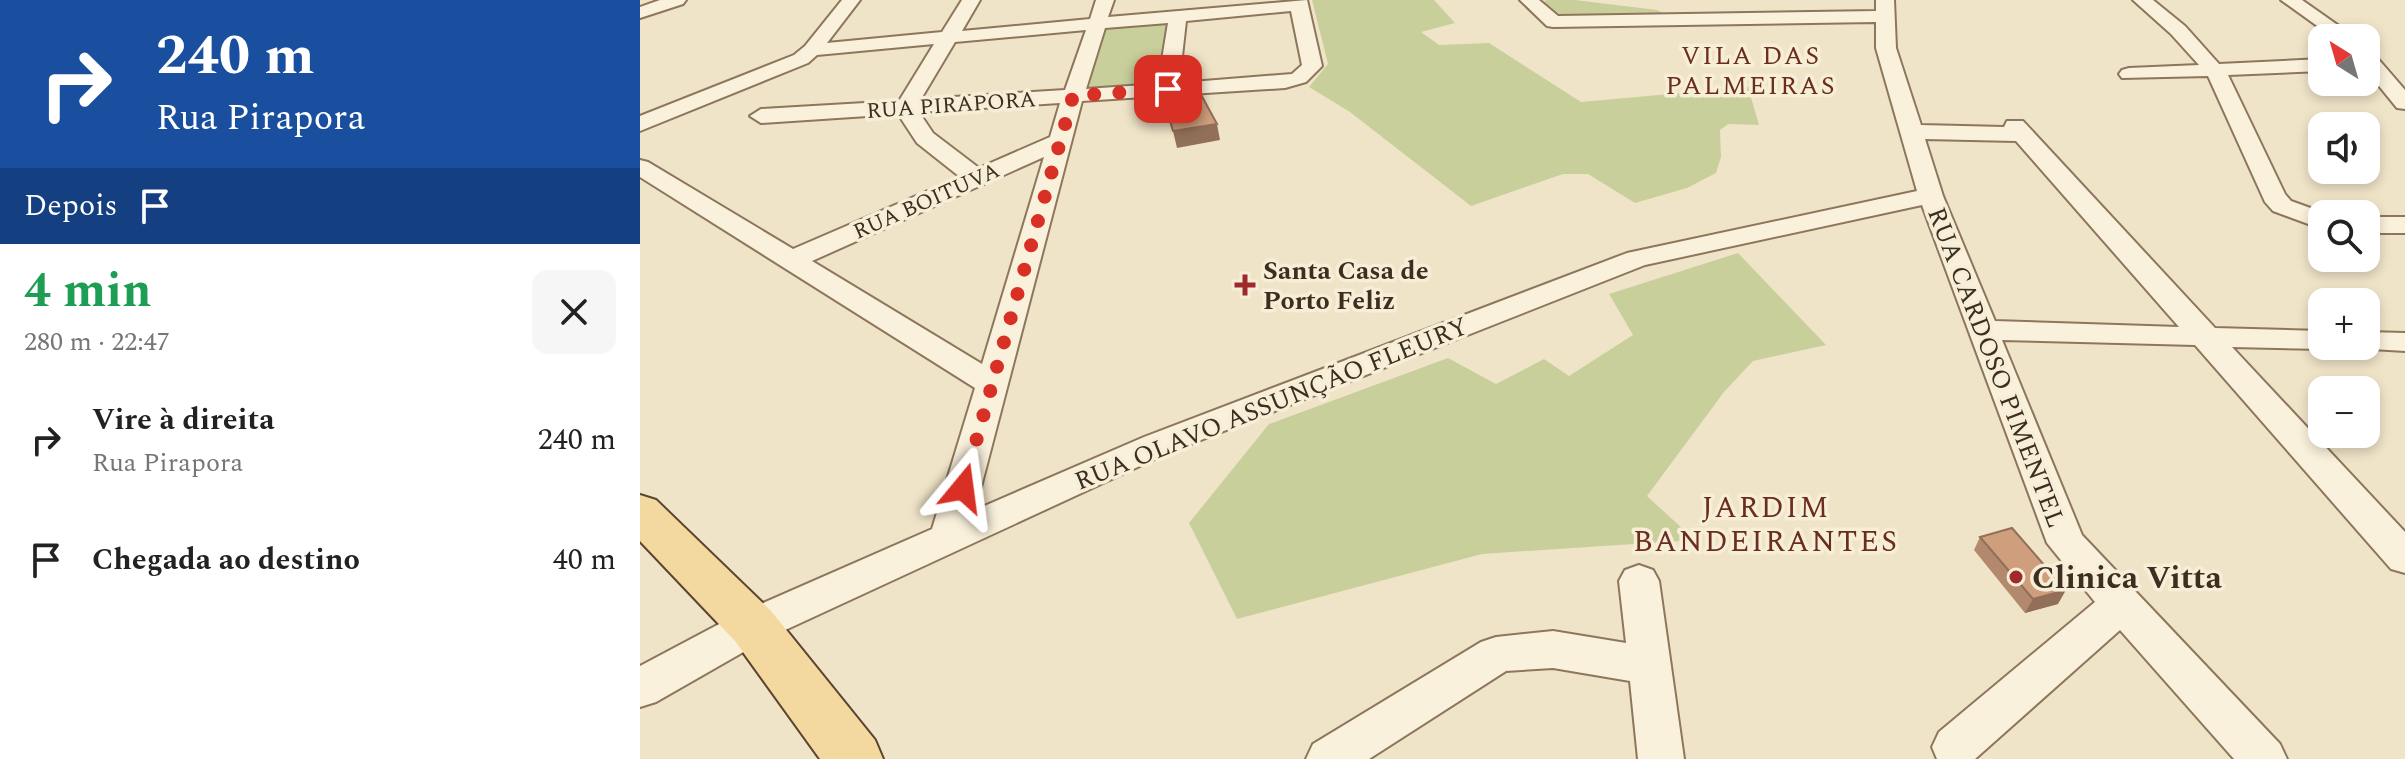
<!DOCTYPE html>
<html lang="pt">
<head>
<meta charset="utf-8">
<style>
  body { margin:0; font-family:Spectral,serif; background:#f6f6f6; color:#222; height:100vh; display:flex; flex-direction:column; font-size:30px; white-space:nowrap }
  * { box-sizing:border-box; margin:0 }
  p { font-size:26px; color:#767676 }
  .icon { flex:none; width:44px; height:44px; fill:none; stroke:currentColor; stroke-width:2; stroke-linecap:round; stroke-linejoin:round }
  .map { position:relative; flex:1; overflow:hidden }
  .panel { display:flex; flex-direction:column; background:#fff; width:640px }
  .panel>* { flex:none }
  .guide { background:#1a4fa0; color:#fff; overflow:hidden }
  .needle { width:52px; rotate:323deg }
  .buttons { position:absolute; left:1668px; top:24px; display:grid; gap:16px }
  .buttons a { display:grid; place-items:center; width:72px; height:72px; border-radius:16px; background:#fff; box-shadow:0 4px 12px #0003; font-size:40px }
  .pin { position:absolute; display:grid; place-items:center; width:68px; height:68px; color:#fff; margin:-34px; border-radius:16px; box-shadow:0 4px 12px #0006 }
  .me { position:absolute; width:88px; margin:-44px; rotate:16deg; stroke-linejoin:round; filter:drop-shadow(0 0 6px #0008) }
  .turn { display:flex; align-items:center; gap:28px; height:168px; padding:0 24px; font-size:36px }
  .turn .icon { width:104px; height:104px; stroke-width:2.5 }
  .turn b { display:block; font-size:56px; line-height:68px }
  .then { display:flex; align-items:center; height:76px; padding:0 24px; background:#0003; gap:16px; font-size:30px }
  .round { display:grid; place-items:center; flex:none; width:84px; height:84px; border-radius:16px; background:#f6f6f6 }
  .head { display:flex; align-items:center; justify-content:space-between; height:136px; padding:0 24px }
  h1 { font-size:48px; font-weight:700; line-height:60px; color:#1e9e55 }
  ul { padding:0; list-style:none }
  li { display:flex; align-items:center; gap:24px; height:120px; padding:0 24px }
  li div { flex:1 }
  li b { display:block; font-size:30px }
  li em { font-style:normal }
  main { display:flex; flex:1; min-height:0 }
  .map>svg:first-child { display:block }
</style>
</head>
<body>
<main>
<section class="panel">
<div class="guide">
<div class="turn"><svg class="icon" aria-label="right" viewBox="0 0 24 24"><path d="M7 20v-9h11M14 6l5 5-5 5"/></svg><div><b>240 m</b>Rua Pirapora</div></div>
<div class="then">Depois<svg class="icon" aria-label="arrive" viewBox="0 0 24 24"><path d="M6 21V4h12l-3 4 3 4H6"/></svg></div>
</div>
<div class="head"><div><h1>4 min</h1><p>280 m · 22:47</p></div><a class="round"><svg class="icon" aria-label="close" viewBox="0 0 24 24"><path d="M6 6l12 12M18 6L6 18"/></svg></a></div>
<ul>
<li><svg class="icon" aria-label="right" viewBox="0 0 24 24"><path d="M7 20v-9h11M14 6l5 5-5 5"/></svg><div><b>Vire à direita</b><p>Rua Pirapora</p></div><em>240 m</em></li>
<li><svg class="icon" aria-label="arrive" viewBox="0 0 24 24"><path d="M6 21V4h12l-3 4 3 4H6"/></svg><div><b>Chegada ao destino</b></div><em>40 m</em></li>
</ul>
</section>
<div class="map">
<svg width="1765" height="759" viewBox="0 0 1765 759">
  <rect width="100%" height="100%" fill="#f0e4c8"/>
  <path fill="#c9cf9b" d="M672,0h122l21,23 -34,9 18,13 50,-2 92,59 167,-15 11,38 -31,-1 -8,6 1,27 -5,16 -29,15 -52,15 -47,-29h-25l-92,32 -121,-94 -41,-25 19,-23z
    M906,0h29l82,10 10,5 -109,4 -17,-15z
    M522,23l5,3 -7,55 -13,6 -55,2 -3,-3 15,-55 14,-6z
    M1098,253l88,92 -73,16 -29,31 -77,104 48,44 -213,14 -245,65 -48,-96 80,-99 179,-66 48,26 48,-25 25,17 64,-41 -24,-41z"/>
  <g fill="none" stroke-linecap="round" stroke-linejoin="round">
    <defs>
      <path id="minor" d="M20,0h26l-3,4 -43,14v-11z
        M202,0h18l-33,43 115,-11 20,-32h18l-18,31 128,-12 6,-19h18l-6,17 199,-17 15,66 -16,16 -21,6 -203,13 -107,409 169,-73 483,-184 290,-62 -41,-143v-26l-323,5 -6,-1 -27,-26h19l19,16 318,-5v-11h18l2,48 25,77 83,2 3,-6h16l192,207 107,3v15l11,1 -11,2 -90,-2 173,185v41l-14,-4 -196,-224 -193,-5 80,195 198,209 7,15h-53l-114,-129 -145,129h-38l-5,-12 7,-15 156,-130 -48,-59 -125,-338 -277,60 -477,188 -400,185 -112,64 -16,5v-41l98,-52 194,-85 43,-141 -335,-211v-17l8,2 145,87 167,-72 -43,-34 -19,-29 -137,9 -11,-7 11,-7 138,-8 35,-57 -117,11 -9,8 -168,68v-15l154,-61 11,-9zM651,11l11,54 -10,9 -113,9 7,-62zM528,23l-10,61 -72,5 19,-61zM446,30l-21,60 -144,9 34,-57zM420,103l-10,34 -71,31 -46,-35 -14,-21zM1285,139l91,2 163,186 -184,-6 -52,-125zM404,157l-62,207 -170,-103z
        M1493,0h20l32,26 34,38 103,-5v12l-94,4 57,119 6,7 36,13h-5v15l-49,-18 -8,-9 -57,-126 -86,2 -3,-4 3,-4 7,-2 70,-3 -28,-31z
        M1641,0h21l54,38h-22z
        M1726,51l7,2 32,37v19l-8,-1 -31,-38z
        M1726,217h39v16h-39z
        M1726,332l39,1v18l-50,-3 11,-2z
        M999,565l14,5 6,11 25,178h-46l-8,-78 -77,-13 -47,3 -137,88h-63l7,-15 168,-102 15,-5 57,-6 73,12 -7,-62 6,-11z"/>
      <path id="major" d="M0,495l16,5 115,111 104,129 8,19h-63l-85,-118 -95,-100z"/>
    </defs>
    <use href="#minor" stroke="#8d765c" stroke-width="4"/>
    <use href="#major" stroke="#5b4430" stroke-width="4"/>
    <use href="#minor" fill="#faf1dc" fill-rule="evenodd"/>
    <use href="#major" fill="#f3d9a0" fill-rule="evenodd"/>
  </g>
  <path fill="#b2896c" d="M1340,537l78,67 -33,9 -51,-63z"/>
  <path fill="#916f58" d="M577,124l3,16 -43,8 -4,-17z
    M1426,590l-8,14 -33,9 8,-14z"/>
  <path fill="#cf9f7d" stroke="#916f58" stroke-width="2" d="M558,89l19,35 -44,7 -6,-20 13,-2 -5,-15z
    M1372,528l54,62 -33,9 -53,-62z"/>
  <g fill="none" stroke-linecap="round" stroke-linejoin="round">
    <path stroke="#d93025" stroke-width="14" stroke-dasharray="0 25.2" d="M323,488l110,-392 95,-7"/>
  </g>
  <g fill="#9e2a2b" stroke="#f7eed8" stroke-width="3">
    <path d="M601 273h8v8h8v8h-8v8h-8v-8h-8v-8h8z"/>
    <circle cx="1376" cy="577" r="8"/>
  </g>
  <g text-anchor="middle" stroke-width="7" stroke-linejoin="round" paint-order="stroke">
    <g font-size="22" fill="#3d2e20" stroke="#f7eed8">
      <text transform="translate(311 104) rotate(-4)" y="8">RUA PIRAPORA</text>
      <text transform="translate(286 200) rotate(-24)" y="8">RUA BOITUVA</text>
    </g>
    <g font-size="26" letter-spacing="2" fill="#6b2e1e" stroke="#f7eed8">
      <text x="1111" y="64">VILA DAS<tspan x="1111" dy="30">PALMEIRAS</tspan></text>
    </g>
    <g font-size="26" font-weight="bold" fill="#3d2e20" stroke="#f7eed8" text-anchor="start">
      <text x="623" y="279">Santa Casa de<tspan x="623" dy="30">Porto Feliz</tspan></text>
    </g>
    <g font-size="26" fill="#3d2e20" stroke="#f7eed8">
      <text transform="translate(1357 367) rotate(69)" y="9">RUA CARDOSO PIMENTEL</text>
      <text transform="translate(631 403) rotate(-22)" y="9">RUA OLAVO ASSUNÇÃO FLEURY</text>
    </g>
    <g font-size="30" letter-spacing="2" fill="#6b2e1e" stroke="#f7eed8">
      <text x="1126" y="517">JARDIM<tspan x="1126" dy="34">BANDEIRANTES</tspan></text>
    </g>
    <g font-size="32" font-weight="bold" fill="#3d2e20" stroke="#f7eed8" text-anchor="start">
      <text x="1392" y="588">Clinica Vitta</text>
    </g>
  </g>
</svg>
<div class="buttons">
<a><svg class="needle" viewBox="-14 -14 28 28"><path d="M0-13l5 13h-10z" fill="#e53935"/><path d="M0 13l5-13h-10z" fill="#767676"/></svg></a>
<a><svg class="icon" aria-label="sound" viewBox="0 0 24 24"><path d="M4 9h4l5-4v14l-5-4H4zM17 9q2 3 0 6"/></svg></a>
<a><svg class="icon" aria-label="search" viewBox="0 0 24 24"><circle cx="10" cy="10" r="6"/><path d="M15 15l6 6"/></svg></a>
<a>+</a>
<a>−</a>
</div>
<div class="pin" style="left:528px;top:89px;background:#d93025"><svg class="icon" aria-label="arrive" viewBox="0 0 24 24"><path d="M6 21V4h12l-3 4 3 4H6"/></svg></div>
<svg class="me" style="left:323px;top:488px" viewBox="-20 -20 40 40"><path d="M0-17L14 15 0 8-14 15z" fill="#d93025" stroke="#fff" stroke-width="4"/></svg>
</div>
</main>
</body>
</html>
